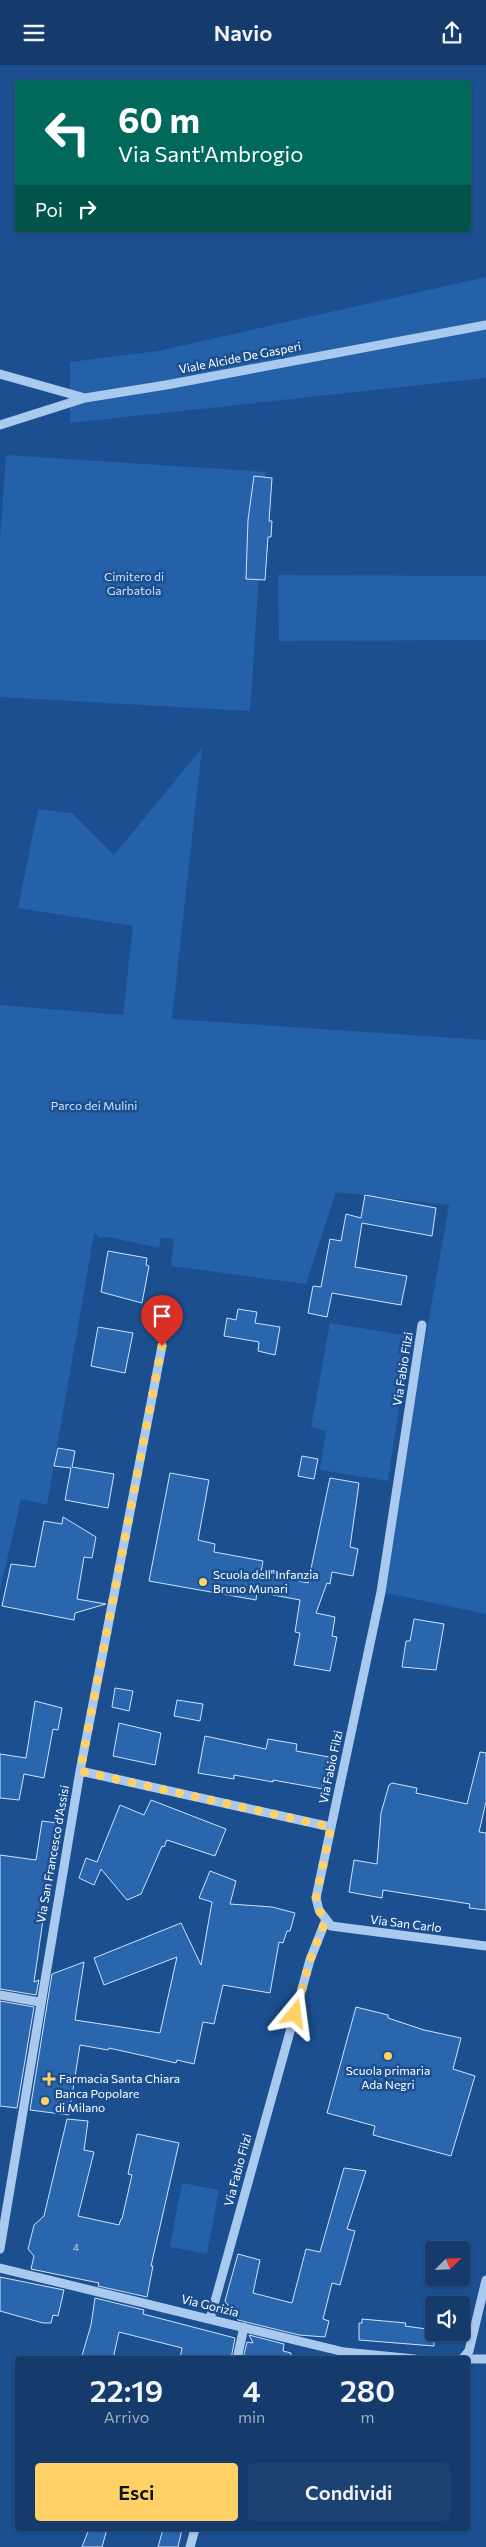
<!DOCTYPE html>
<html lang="it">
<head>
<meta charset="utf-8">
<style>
  body { margin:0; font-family:Commissioner,sans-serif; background:#1d4271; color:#f1f3f6; height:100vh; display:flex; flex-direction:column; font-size:19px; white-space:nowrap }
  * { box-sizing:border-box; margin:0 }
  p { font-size:16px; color:#9dadc1 }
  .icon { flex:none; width:28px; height:28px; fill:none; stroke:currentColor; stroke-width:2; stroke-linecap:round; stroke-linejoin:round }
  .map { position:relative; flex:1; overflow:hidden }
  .details { position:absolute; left:15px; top:2291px; width:455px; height:175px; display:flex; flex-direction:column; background:#143b6b; border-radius:5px; box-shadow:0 1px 4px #0004,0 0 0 1px #33557e }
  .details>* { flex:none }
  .hud { position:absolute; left:15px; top:15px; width:456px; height:152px; border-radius:5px; box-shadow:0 1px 4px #0004,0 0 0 1px #33557e; background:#00695c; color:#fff; overflow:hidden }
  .needle { width:32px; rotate:66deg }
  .controls { position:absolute; left:425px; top:2176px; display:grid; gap:10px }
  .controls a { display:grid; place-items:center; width:45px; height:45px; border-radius:5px; background:#143b6b; box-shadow:0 1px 4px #0004,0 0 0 1px #33557e; font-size:25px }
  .pin { position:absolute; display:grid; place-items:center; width:42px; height:42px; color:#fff; margin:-51px -21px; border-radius:50% 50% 50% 0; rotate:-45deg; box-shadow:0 0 5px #0007 }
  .pin .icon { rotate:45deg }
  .me { position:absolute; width:55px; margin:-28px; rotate:16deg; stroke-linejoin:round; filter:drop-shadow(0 0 4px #0008) }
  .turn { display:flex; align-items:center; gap:18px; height:105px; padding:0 20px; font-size:22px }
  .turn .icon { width:65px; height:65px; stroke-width:2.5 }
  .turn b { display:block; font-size:35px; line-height:42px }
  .then { display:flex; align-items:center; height:48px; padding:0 20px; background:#0003; gap:10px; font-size:19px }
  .eta { display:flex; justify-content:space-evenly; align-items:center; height:85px; text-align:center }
  .eta b { font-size:30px; font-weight:600; line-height:35px }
  .button { display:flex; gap:10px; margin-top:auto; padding:10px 20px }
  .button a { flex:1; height:58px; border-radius:5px; background:#ffd166; color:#111; font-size:20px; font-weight:600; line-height:58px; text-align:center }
  .button a+a { background:#1d4271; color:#f1f3f6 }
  header { display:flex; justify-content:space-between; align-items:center; height:65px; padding:0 20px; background:#143b6b; font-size:22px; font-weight:600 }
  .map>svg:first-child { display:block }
</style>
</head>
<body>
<header><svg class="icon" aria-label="menu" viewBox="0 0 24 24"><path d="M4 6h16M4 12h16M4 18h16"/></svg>Navio<svg class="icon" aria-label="share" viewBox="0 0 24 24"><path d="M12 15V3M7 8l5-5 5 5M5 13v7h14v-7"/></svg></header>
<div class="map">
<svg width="486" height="2482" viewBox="0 0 486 2482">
  <rect width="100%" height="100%" fill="#1b4f8f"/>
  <path fill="#2461a8" d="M486,212v101l-416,45v-61l88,-11z
    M6,390l260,17 -16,239 -250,-14v-156z
    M278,510l208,1v64l-207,1z
    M202,683l-30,271 314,21v574l-105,-22 68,-387 -113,-13 -30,92 -135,-18 3,-27 -13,-1 -2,10 -51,-11 -11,1 1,-3 -4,-1 -47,271 -26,-6 -21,91v-585l123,10 10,-89 -115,-18 20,-99 34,4 42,42z
    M330,1258l80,13 -22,145 -68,-11 6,-39 -15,-4z
    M182,2118l37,7 -12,64 -37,-7z"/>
  <path fill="#2a66ad" stroke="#cfe3fa" d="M254,411l18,2 -3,43h3l-1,16h-3l-3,43 -19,-1 2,-59z
    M365,1130l71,13 -4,28 -70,-13 -7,44 52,9 -6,29 -69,-12 -5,24 -19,-4 5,-27 8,1 9,-48 11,2 5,-27 15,4z
    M108,1186l39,7 -1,7 3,1 -7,37 -41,-11z
    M238,1244l19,3 -2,11 25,4 -5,28 -17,-4 1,-9 -35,-6 3,-18 9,2z
    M98,1262l35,6 -8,40 -34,-7z
    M58,1383l17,3 -3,16 42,7 -6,34 -43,-8 6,-32 -17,-2z
    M302,1391l16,3 -4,20 -16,-3z
    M170,1408l39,7 -11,60 17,4 -1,8 49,9 -2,12 47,10 22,-105 29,5 -9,64 8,2 -5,27 -21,-4 -2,12 -3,-1 -11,30 19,4 -3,19 5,1 -7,34 -36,-6 6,-32 -5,-1 5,-32 -43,-8 -1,8 -107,-19z
    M63,1452l33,20 -4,21 -8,-1 -7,42 29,5 -31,9 -1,7 -72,-14 9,-42 24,3 9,-46 18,3z
    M414,1554l30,5 -8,46 -34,-3 4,-26h4z
    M115,1623l18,3 -4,20 -17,-4z
    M177,1635l26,4 -3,17 -26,-5z
    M35,1636l27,7 -4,22 -5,-1 -9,49 -20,-4 -5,26 -19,-2v-44l26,4z
    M119,1658l42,10 -6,32 -42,-9z
    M205,1671l61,13 2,-10 29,5 -1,7 33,6 -6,32 -50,-9v2l-39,-7v4l-36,-6z
    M480,1687l6,1v49l-7,30 7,1v77l-17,-2 1,-4 -87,-14 -1,8 -33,-6 5,-32 23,4 4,-51 8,-28 3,-2 25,5 -1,5 51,11z
    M151,1735l75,29 -11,27 -48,-16 -3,7 -2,-1 -21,48 -14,6 -26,-31 -7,16 -15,-7 7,-20 11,4 23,-57 24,10z
    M42,1756l15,2 -23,159 5,-2 -3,15 -36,-6v-134l36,5z
    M210,1806l26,10 -6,23 42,3 23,6 -5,18h-3l-4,12 -4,-1 -9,51 -47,-8 -9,39 -11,-2 -9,42 -17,-4 -1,3 -67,-15 -1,2 -28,-5 -11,70 -39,-5 22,-136 32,-12 -9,58 85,13 17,-76 -73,28 -10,-27 87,-35 20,42 11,-63 -13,-4z
    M0,1936l34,6 -17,101 -17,-2z
    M356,1942l32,8v3l36,12 37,8 -8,31 22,7 -24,80 -78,-21 2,-9 -48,-13z
    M67,2054l21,2 -4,29 10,2 -16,64 41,9 2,-6h1l10,-44 -4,-1 9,-40 42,9 -28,123h2l-6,31 -49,-11 1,-3 -68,-14 3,-13 -6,-7 6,-24 10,-9z
    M344,2103l22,3 -19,58 8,2 -15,54 -8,-2 -9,36 6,2 -4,16 -26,-2 -61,-15 -13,-19 13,-47 22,6 -7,33 39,10 14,-54 14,3z
    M0,2212l64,13 -6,26 -5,-1 -2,8h-8l-43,-12z
    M95,2233l49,12 -1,4 92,24 -4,21h-51l2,-11 -63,-16 -6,27h-32l10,-34z
    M362,2254l44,4 -1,3 29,4v16l-75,-6v-17h3z
    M249,2270l35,9 -1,7 8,2 -1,6h-47l4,-17 6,1z
    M89,2464h18l-5,18h-20z
    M163,2464h19l-4,18h-20z"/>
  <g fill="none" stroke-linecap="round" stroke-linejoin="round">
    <path stroke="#a9c9ee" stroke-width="9" d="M0,309l85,24 81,-13 320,-60
      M0,360l85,-27
      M422,1260l-41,267 -65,306 3,12 12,16 155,20
      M80,1706l251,56
      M0,1930l39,7
      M0,2184l80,-478 82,-425
      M0,2203l344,84 71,7
      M210,2254l100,-359 15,-38
      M464,2292l5,-6 17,-71
      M237,2294l7,-32
      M461,2294h25
      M190,2482l5,-18"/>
  </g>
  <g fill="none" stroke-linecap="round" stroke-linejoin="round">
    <path stroke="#ffd166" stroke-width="9" stroke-dasharray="0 16.2" d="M162,1281l-82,425 251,56 -15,71 3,12 6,12 -15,38 -15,54"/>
  </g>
  <g fill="#ffd166" stroke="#1b4f8f" stroke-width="2">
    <circle cx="203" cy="1517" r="5"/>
    <circle cx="388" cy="1991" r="5"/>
    <path d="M46.5 2006.5h5v5h5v5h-5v5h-5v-5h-5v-5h5z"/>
    <circle cx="45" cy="2036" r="5"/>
  </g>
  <g text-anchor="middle" stroke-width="5" stroke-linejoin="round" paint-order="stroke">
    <g font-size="10" fill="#cad9ea">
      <text x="76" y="2186">4</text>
    </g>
    <g font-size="12" fill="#fff" stroke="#1b4f8f">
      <text transform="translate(240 293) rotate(-11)" y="4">Viale Alcide De Gasperi</text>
      <text transform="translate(403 1304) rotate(-81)" y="4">Via Fabio Filzi</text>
      <text transform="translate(331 1702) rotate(-78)" y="4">Via Fabio Filzi</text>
      <text transform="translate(53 1789) rotate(-80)" y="4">Via San Francesco d'Assisi</text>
      <text transform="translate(406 1859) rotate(7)" y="4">Via San Carlo</text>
      <text transform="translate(238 2105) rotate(-75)" y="4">Via Fabio Filzi</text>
      <text transform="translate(210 2241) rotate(14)" y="4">Via Gorizia</text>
    </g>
    <g font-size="12" fill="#cfe3fa" stroke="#1b4f8f">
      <text x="134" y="516">Cimitero di<tspan x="134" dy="14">Garbatola</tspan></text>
      <text x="94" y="1045">Parco dei Mulini</text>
    </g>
    <g font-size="12" fill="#fff" stroke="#1b4f8f" text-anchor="start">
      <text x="213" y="1514">Scuola dell"Infanzia<tspan x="213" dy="14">Bruno Munari</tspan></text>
      <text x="388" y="2010" text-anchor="middle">Scuola primaria<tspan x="388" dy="14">Ada Negri</tspan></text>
      <text x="59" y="2018">Farmacia Santa Chiara</text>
      <text x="55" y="2033">Banca Popolare<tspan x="55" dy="14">di Milano</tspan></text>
    </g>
  </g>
</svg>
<div class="controls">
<a><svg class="needle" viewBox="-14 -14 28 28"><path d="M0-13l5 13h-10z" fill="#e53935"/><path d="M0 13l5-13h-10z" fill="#9dadc1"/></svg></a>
<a><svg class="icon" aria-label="sound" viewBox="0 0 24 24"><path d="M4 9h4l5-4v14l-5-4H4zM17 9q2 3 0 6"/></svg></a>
</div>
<div class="pin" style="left:162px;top:1281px;background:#d93025"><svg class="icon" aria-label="arrive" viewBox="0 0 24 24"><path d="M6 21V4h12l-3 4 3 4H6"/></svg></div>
<svg class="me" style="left:295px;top:1949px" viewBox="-20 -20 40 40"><path d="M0-17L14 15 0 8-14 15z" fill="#ffd166" stroke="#fff" stroke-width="4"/></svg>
<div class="hud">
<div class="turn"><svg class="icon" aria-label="left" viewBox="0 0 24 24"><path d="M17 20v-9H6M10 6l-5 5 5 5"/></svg><div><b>60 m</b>Via Sant'Ambrogio</div></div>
<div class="then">Poi<svg class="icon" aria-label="right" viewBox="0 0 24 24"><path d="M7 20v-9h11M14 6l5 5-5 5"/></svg></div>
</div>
<section class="details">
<div class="eta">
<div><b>22:19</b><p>Arrivo</p></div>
<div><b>4</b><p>min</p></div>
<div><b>280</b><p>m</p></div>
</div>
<div class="button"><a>Esci</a><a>Condividi</a></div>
</section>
</div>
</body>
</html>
